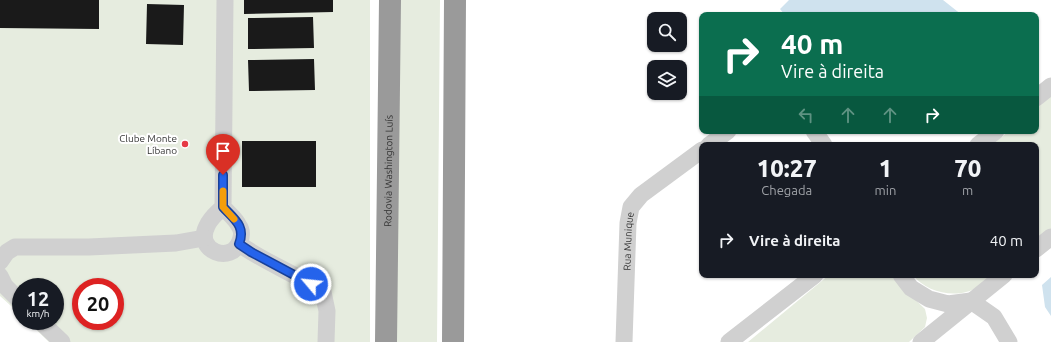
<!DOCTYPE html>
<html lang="pt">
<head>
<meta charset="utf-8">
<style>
  body { margin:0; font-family:Ubuntu,sans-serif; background:#20242c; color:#f1f3f6; height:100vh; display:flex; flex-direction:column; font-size:15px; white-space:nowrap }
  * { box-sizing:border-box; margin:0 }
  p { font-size:13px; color:#9ea1a6 }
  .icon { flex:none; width:22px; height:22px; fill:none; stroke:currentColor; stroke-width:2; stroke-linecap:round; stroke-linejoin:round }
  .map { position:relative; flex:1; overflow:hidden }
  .side { position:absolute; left:699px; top:142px; width:340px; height:136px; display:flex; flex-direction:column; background:#171b24; border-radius:8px; box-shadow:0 1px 3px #0004 }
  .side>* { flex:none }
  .top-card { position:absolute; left:699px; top:12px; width:340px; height:122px; border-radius:8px; box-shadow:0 1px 3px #0004; background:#0b6e4f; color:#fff; overflow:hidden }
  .tools { position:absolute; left:647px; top:12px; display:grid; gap:8px }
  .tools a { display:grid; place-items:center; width:40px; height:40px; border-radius:8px; background:#171b24; box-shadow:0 1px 3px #0004; font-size:20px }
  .speed { position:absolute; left:12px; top:278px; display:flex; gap:8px; font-size:20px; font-weight:700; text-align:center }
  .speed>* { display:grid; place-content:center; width:52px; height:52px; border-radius:50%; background:#171b24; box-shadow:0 1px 3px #0004; line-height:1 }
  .speed small { font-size:10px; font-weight:400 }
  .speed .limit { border:6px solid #d22; background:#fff; color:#111 }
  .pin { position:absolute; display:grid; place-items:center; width:34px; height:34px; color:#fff; margin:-41px -17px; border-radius:50% 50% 50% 0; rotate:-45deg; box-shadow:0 0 4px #0007 }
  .pin .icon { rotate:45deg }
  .me { position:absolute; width:44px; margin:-22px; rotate:298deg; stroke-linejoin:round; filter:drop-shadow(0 0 3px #0008) }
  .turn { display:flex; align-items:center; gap:14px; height:84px; padding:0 16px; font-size:18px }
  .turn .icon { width:52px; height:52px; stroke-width:2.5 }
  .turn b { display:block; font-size:28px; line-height:34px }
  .lanes { display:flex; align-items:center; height:38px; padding:0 16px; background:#0003; justify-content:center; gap:20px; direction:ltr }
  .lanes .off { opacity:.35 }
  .eta { display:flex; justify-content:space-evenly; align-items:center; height:68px; text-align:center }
  .eta b { font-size:24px; font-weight:800; line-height:28px }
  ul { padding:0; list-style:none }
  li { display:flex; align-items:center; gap:12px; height:60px; padding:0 16px }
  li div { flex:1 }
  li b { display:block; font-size:15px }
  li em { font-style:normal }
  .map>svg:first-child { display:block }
</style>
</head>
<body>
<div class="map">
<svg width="1051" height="342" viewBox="0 0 1051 342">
  <rect width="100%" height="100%" fill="#fff"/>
  <path fill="#e6ecdf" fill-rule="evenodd" d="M0,0h370v342h-321l-22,-21h28v-34h-34v28l-21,-19zM81,287h34v34h-34z
    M395,0h45l-3,342h-46z
    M1051,96v134l-5,5 -9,1 -1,-91h-44l17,-14h27v-22z
    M829,275h63l4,6 29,28 2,9 -2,9 -16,15h-161z
    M913,275h79c-7,7 -16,15 -26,17 -18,5 -42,-2 -53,-17z"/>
  <path fill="#cfe2ee" d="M789,0h154l19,15h-177l-5,-6z
    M1051,277v39l-6,-9 -3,-22z"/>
  <path fill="#1a1a1a" d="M0,0h99v29l-99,-1z
    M244,0h89v12l-89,2z
    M147,4l37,1 -1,40 -37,-1z
    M313,17l1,31 -66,1v-31z
    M314,59l1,31 -66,1 -1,-31z
    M242,141h74v46h-74z"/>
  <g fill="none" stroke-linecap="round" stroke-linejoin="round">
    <g stroke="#d0d0d0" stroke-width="17">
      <path d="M1036,98l15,-12"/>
      <path d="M814,131l10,14"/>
      <path d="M709,145l19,-14"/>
      <path d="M978,145l18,-14"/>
      <path d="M223,207c-6,6 -13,11 -16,19 -13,25 25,39 33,15 2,-5 2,-11 -1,-15 -3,-7 -11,-13 -16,-19l2,-207"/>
      <path d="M239,244c27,19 57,30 84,48l4,19 -1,31"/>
      <path d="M1036,249l15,-12"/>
      <path d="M0,262l7,-10 8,-5h74l87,-4 28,-5"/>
      <path d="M901,275l10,13 18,11 19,5 23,-3"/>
      <path d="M0,276l5,10 16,16"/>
      <path d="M971,301l23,16 15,25"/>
      <path d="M40,321l22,21"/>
      <path id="s1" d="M624,342l4,-119 3,-16 10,-12 61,-45"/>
      <path d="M729,342l86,-67"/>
      <path d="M921,342l83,-67"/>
    </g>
    <g stroke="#9a9a9a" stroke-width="22">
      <path id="s2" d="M386,342l4,-342"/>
      <path d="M453,342l2,-342"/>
    </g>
  </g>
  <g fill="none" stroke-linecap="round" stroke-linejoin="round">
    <defs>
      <path id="route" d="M223,175v32c11,12 23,19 16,37l12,8 60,32"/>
    </defs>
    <use href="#route" stroke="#184099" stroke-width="10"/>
    <use href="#route" stroke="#2563eb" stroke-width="7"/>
    <path stroke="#f59e0b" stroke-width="7" d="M223,191v16l11,12"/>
  </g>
  <circle fill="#e63946" stroke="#fff" stroke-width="1.5" cx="185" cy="144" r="4"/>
  <g text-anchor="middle" stroke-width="4" stroke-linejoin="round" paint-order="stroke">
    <g font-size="10" fill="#333" stroke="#fff" text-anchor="end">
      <text x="177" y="142">Clube Monte<tspan x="177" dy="12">Líbano</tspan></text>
    </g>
    <g font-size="10" fill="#333" stroke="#fff">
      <text dy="4" stroke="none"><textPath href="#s2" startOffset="171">Rodovia Washington Luís</textPath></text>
      <text dy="4" stroke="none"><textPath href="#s1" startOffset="101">Rua Munique</textPath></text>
    </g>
  </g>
</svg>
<div class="tools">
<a><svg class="icon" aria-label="search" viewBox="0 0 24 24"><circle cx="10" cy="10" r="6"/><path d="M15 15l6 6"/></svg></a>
<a><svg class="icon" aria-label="layers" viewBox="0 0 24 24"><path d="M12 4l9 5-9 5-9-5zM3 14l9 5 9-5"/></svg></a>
</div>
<div class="speed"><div>12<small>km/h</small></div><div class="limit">20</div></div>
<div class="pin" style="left:223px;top:175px;background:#d93025"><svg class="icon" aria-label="arrive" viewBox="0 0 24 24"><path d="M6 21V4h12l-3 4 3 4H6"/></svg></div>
<svg class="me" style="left:311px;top:284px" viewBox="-20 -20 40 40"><circle r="17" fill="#2563eb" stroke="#fff" stroke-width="3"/><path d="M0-11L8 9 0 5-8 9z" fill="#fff"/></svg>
<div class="top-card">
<div class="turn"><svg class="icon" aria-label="right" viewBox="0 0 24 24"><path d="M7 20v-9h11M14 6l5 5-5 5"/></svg><div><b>40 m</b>Vire à direita</div></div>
<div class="lanes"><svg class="icon off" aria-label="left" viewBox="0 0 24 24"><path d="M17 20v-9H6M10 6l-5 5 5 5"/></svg><svg class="icon off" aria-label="ahead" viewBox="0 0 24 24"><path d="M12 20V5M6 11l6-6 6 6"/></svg><svg class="icon off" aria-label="ahead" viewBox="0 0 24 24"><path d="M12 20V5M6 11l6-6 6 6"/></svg><svg class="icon" aria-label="right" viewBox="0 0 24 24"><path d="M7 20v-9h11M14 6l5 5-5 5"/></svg></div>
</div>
<section class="side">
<div class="eta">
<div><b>10:27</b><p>Chegada</p></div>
<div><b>1</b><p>min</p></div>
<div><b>70</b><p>m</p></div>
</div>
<ul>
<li><svg class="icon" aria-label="right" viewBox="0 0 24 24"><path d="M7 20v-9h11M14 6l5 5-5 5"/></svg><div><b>Vire à direita</b></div><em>40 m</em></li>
</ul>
</section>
</div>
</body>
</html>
